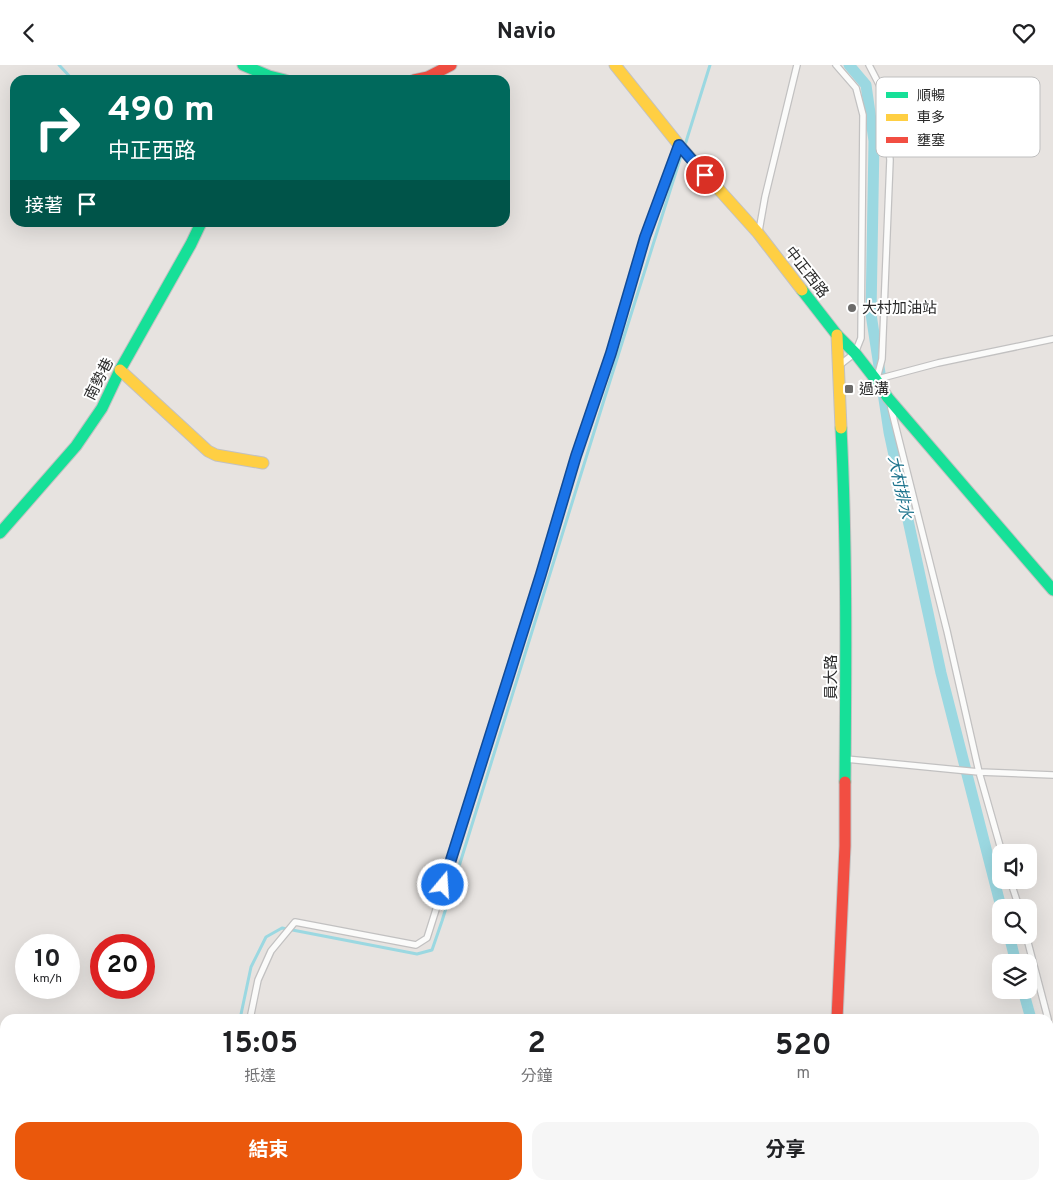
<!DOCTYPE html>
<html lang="zh-TW">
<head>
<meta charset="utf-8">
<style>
  body { margin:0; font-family:Overpass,"Noto Sans TC",sans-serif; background:#f6f6f6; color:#202124; height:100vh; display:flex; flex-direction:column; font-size:19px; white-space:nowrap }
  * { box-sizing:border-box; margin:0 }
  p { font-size:16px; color:#757577 }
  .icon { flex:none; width:28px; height:28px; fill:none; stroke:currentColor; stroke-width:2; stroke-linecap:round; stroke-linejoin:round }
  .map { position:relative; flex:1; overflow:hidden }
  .panel { position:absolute; left:0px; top:949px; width:1054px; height:176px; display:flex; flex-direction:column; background:#fff; border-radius:15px 15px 0 0; box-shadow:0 5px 20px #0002 }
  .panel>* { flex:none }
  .guide { position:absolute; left:10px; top:10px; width:500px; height:152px; border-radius:15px; box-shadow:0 5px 20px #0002; background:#00695c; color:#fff; overflow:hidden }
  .controls { position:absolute; left:992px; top:779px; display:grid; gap:10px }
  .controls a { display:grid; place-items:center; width:45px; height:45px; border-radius:10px; background:#fff; box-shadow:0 5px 20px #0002; font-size:25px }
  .speed { position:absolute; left:15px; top:869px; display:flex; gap:10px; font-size:25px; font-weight:700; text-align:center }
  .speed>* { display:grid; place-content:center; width:65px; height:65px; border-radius:50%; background:#fff; box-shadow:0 5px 20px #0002; line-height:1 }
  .speed small { font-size:12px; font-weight:400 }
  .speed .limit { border:8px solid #d22; background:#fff; color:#111 }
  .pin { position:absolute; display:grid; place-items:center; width:42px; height:42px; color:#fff; margin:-21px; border:2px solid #fff; border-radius:50%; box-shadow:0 1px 5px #0007 }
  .me { position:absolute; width:55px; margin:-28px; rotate:18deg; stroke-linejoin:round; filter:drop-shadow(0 0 4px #0008) }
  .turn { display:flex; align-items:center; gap:18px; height:105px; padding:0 15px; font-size:22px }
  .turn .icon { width:65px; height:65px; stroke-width:2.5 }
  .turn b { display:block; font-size:35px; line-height:42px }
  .then { display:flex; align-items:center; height:48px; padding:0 15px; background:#0003; gap:10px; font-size:19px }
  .eta { display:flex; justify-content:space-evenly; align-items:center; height:85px; text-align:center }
  .eta b { font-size:30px; font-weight:700; line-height:35px }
  .button { display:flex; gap:10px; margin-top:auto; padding:10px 15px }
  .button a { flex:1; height:58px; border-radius:15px; background:#ea580c; color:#fff; font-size:20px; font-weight:700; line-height:58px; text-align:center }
  .button a+a { background:#f6f6f6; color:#202124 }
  header { display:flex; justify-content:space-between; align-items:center; height:65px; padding:0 15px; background:#fff; font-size:22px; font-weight:700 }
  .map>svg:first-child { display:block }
</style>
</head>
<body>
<header><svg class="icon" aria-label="back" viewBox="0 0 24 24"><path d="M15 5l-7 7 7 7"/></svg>Navio<svg class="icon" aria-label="heart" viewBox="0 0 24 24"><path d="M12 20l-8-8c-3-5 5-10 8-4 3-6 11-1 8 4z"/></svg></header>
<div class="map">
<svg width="1053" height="1124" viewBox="0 0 1053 1124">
  <rect width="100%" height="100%" fill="#e7e3e0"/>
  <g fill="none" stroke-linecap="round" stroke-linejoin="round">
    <path stroke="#9bd8e1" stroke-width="3" d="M59,0l14,15
      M685,80l25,-80
      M240,954l11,-52 15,-30 16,-9 135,26 15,-4 10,-29 162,-521 77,-244
      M204,1124l1,-4"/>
    <path stroke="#9bd8e1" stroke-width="11" d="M849,0l17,20 8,56 -3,173 18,118 52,241 60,234
      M1009,870l7,28
      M1023,925l8,29
      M1049,1021l4,16"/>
    <defs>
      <path id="lane" d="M836,0l20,23 7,27 -2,223 -6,15 -14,11
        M869,0l15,29 6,66 -8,199 -5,19
        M759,166l6,-34 32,-132
        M878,314l60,-16 115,-24
        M891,343l56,223 32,141 23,81
        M846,694l133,13 74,3
        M1010,815l9,27
        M1026,870l22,84
        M250,954l8,-39 13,-29 24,-29 121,23 11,-7 80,-253 69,-229 35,-103 34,-115 34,-92
        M1049,959l4,16
        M209,1124l1,-4"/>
      <path id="fast" d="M243,0l26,11 16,4
        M802,225l35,45 18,18 21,27 12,18 165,192
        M841,363c6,118 5,236 4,354
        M0,468l76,-87 26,-38 18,-38 71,-126 10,-21"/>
      <path id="slow" d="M615,0l64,80 79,88 44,57
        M837,270l4,93
        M120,305l88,81 8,4 47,8
        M831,1120v4"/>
      <path id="jam" d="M414,15l14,-3 23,-12
        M837,954l8,-173v-64"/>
    </defs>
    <use href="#lane" stroke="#c2c1c1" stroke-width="8"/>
    <use href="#fast" stroke="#c2c1c1" stroke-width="13"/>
    <use href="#slow" stroke="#c2c1c1" stroke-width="13"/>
    <use href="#jam" stroke="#c2c1c1" stroke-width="13"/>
    <use href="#lane" stroke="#fbfbfa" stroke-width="5.5"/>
    <use href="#fast" stroke="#16e098" stroke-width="11"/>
    <use href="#slow" stroke="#ffcf43" stroke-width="11"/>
    <use href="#jam" stroke="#f24e42" stroke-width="11"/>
  </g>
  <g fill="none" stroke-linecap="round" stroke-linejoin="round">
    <defs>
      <path id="route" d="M443,820l98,-311 35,-118 35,-103 34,-116 34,-92 26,30"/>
    </defs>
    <use href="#route" stroke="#114b97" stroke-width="12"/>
    <use href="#route" stroke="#1a73e8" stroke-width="9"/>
  </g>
  <g fill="#6c6b6a" stroke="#fff" stroke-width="2">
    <circle cx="852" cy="243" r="5"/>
    <rect x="844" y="319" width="10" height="10" rx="2.5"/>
  </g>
  <g text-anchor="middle" stroke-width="4" stroke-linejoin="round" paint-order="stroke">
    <g font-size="15" fill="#2a2a2a" stroke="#fff">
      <text transform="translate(807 207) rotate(52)" y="5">中正西路</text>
      <text transform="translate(99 314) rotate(-63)" y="5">南勢巷</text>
      <text transform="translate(831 612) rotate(-90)" y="5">員大路</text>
    </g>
    <g font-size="15" fill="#2a2a2a" stroke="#fff" text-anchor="start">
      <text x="862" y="248">大村加油站</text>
      <text x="859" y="329">過溝</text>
    </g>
    <g font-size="16" font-style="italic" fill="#1c738c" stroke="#fff">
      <text transform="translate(901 422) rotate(78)" y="6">大村排水</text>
    </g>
  </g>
  <rect x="876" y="12" width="164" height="80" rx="8" fill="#fff" stroke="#bfbfbf" stroke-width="1"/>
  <rect x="886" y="27" width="22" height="6" fill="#16e098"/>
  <rect x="886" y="49" width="22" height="7" fill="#ffcf43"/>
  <rect x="886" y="72" width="22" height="6" fill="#f24e42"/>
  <g font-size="14" fill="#2a2a2a">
    <text x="917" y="35">順暢</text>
    <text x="917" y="57">車多</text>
    <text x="917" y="80">壅塞</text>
  </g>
</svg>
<div class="controls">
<a><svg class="icon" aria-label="sound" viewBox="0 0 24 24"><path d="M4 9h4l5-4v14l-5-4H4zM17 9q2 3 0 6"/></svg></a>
<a><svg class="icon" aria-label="search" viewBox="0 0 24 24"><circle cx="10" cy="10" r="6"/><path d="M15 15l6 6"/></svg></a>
<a><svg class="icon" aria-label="layers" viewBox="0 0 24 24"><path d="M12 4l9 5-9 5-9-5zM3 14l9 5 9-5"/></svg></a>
</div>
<div class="speed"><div>10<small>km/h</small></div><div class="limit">20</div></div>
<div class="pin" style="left:705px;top:110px;background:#d93025"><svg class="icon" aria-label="arrive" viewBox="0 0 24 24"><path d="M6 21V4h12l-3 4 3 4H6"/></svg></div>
<svg class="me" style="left:443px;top:820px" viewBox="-20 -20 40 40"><circle r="17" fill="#1a73e8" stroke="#fff" stroke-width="3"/><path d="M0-11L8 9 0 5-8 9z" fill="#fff"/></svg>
<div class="guide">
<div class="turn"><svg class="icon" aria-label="right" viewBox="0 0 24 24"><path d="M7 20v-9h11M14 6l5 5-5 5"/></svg><div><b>490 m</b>中正西路</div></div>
<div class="then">接著<svg class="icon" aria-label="arrive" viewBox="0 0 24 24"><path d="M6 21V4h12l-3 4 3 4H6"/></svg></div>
</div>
<section class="panel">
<div class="eta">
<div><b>15:05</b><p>抵達</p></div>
<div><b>2</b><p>分鐘</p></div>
<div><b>520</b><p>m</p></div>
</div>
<div class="button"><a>結束</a><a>分享</a></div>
</section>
</div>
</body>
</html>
